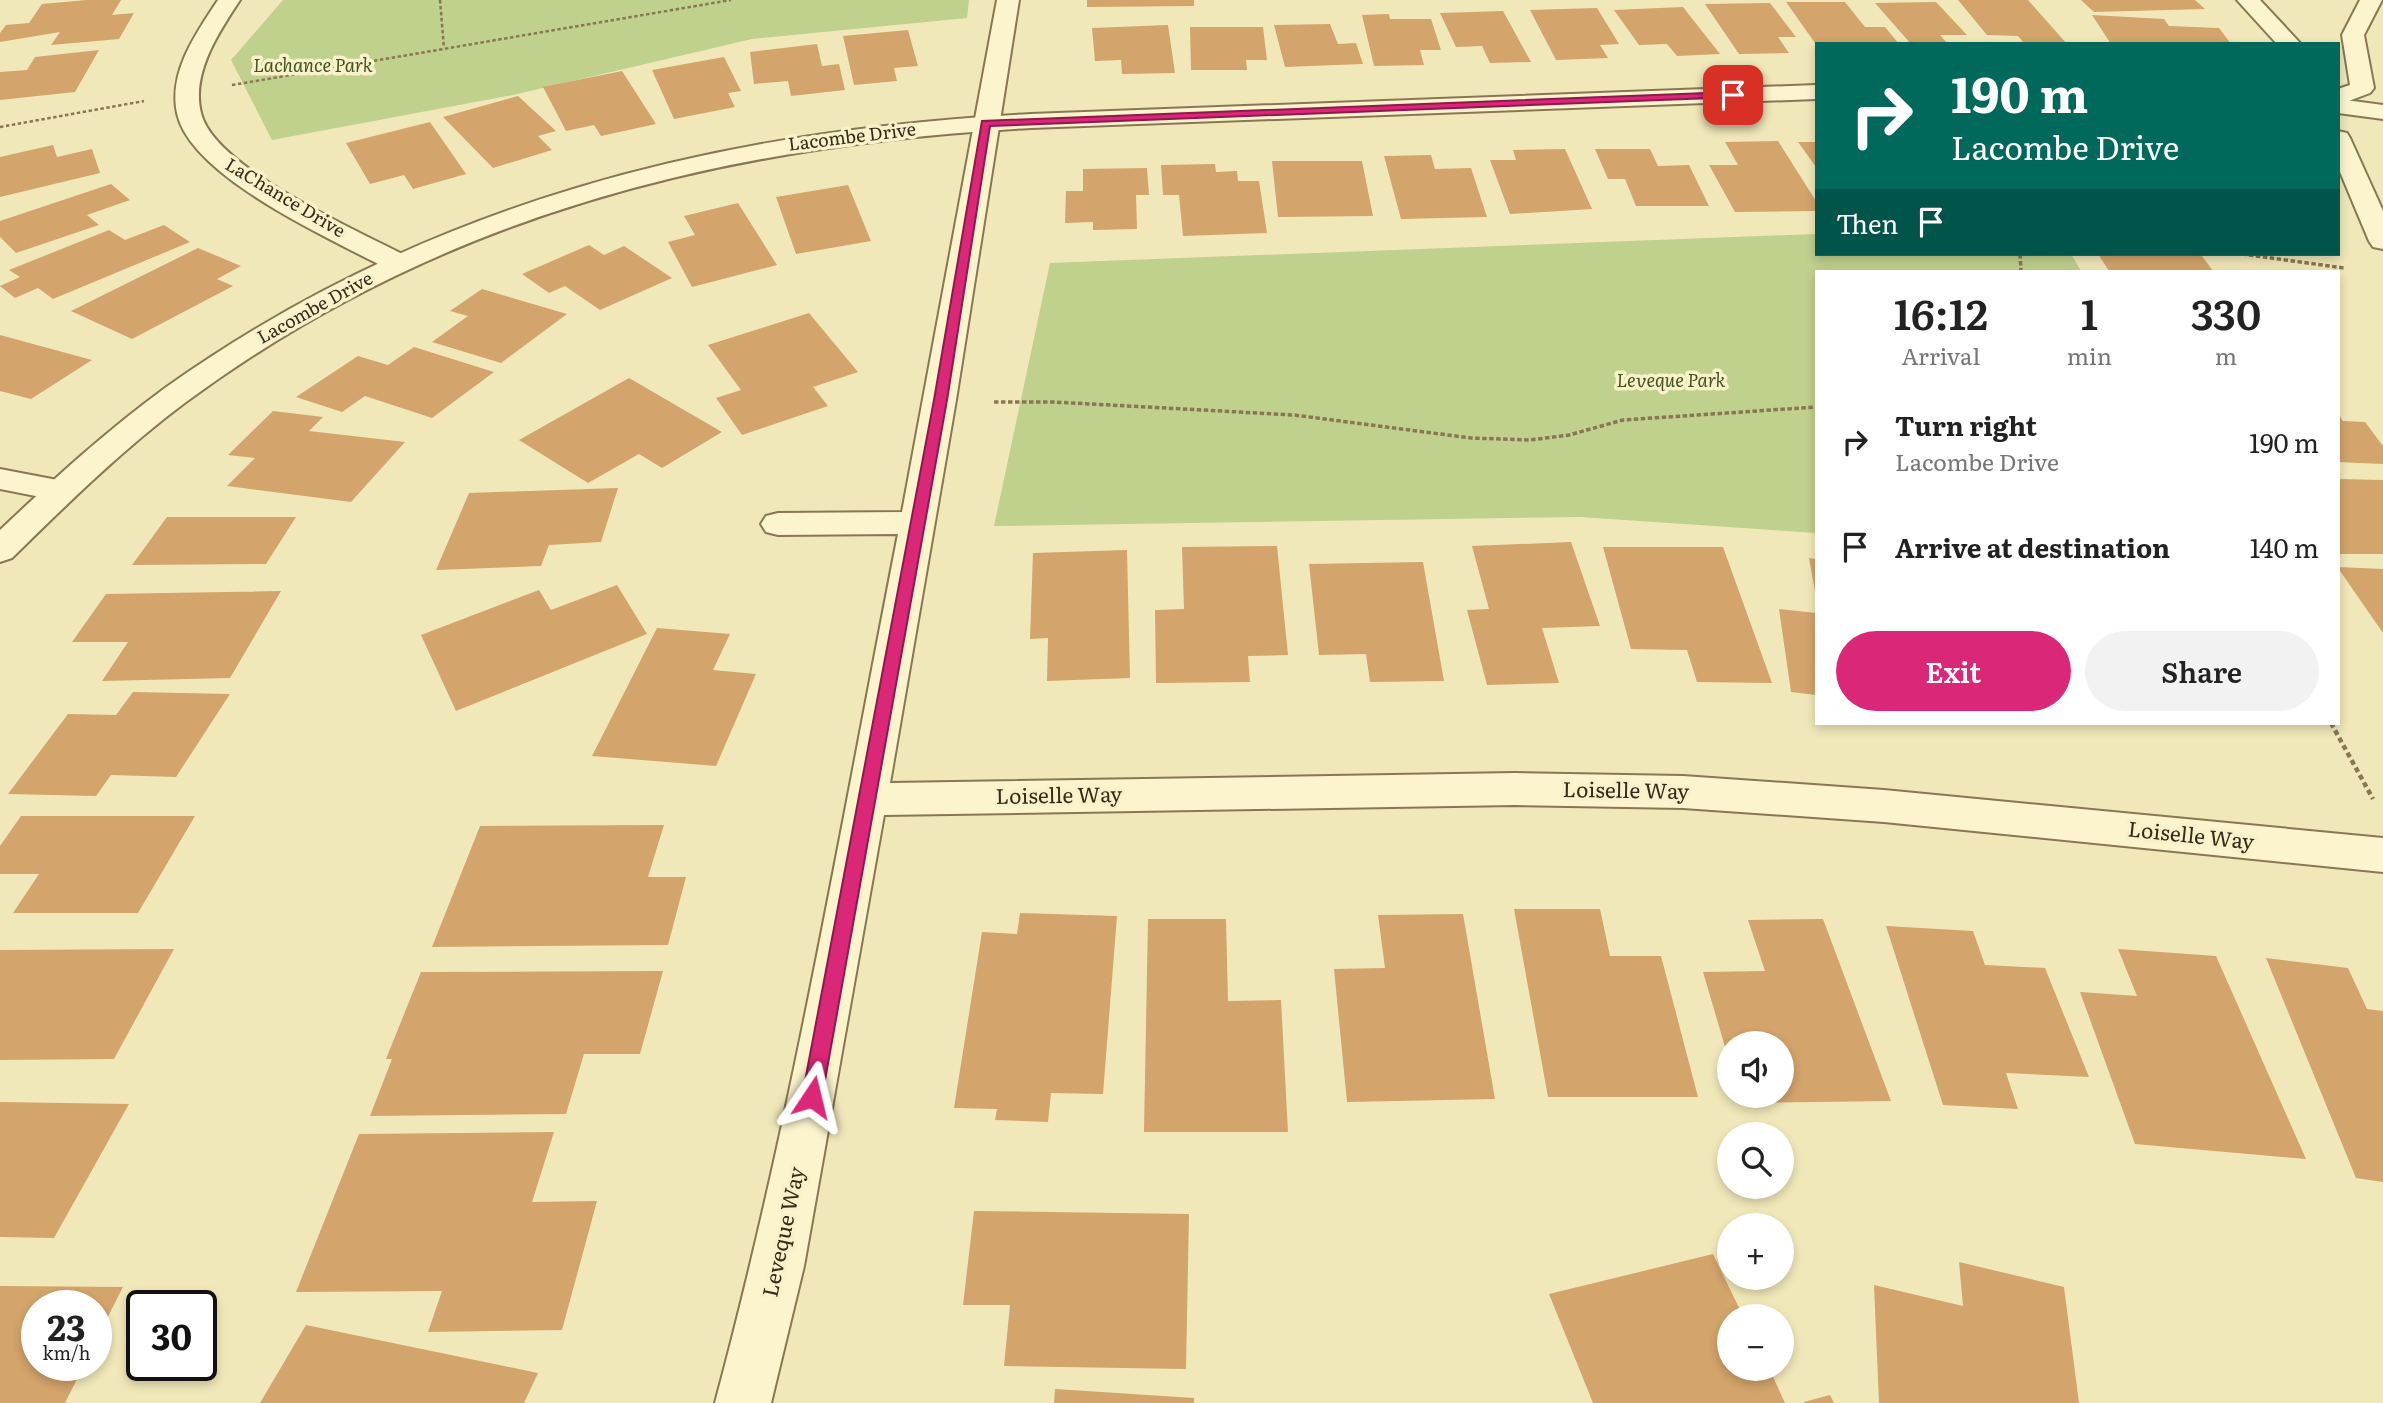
<!DOCTYPE html>
<html lang="en">
<head>
<meta charset="utf-8">
<style>
  body { margin:0; font-family:Literata,serif; background:#f2f2f2; color:#222; height:100vh; display:flex; flex-direction:column; font-size:26px; white-space:nowrap }
  * { box-sizing:border-box; margin:0 }
  p { font-size:23px; color:#767676 }
  .icon { flex:none; width:38px; height:38px; fill:none; stroke:currentColor; stroke-width:2; stroke-linecap:round; stroke-linejoin:round }
  .map { position:relative; flex:1; overflow:hidden }
  .panel { position:absolute; left:1815px; top:270px; width:525px; height:455px; display:flex; flex-direction:column; background:#fff; border-radius:0px; box-shadow:0 4px 10px #0003 }
  .panel>* { flex:none }
  .hud { position:absolute; left:1815px; top:42px; width:525px; height:214px; border-radius:0px; box-shadow:0 4px 10px #0003; background:#00695c; color:#fff; overflow:hidden }
  .tools { position:absolute; left:1717px; top:1031px; display:grid; gap:14px }
  .tools a { display:grid; place-items:center; width:77px; height:77px; border-radius:50%; background:#fff; box-shadow:0 4px 10px #0003; font-size:35px }
  .speed { position:absolute; left:21px; top:1290px; display:flex; gap:14px; font-size:35px; font-weight:700; text-align:center }
  .speed>* { display:grid; place-content:center; width:91px; height:91px; border-radius:50%; background:#fff; box-shadow:0 4px 10px #0003; line-height:1 }
  .speed small { font-size:18px; font-weight:400 }
  .speed .limit { border:4px solid #111; border-radius:10px; background:#fff; color:#111 }
  .pin { position:absolute; display:grid; place-items:center; width:60px; height:60px; color:#fff; margin:-30px; border-radius:14px; box-shadow:0 4px 10px #0006 }
  .me { position:absolute; width:77px; margin:-38px; rotate:10deg; stroke-linejoin:round; filter:drop-shadow(0 0 5px #0008) }
  .turn { display:flex; align-items:center; gap:24px; height:147px; padding:0 21px; font-size:32px }
  .turn .icon { width:91px; height:91px; stroke-width:2.5 }
  .turn b { display:block; font-size:49px; line-height:60px }
  .then { display:flex; align-items:center; height:66px; padding:0 21px; background:#0003; gap:14px; font-size:26px }
  .eta { display:flex; justify-content:space-evenly; align-items:center; height:119px; text-align:center }
  .eta b { font-size:42px; font-weight:600; line-height:49px }
  .button { display:flex; gap:14px; margin-top:auto; padding:14px 21px }
  .button a { flex:1; height:80px; border-radius:42px; background:#db2777; color:#fff; font-size:28px; font-weight:600; line-height:80px; text-align:center }
  .button a+a { background:#f2f2f2; color:#222 }
  ul { padding:0; list-style:none }
  li { display:flex; align-items:center; gap:21px; height:105px; padding:0 21px }
  li div { flex:1 }
  li b { display:block; font-size:26px }
  li em { font-style:normal }
  .map>svg:first-child { display:block }
</style>
</head>
<body>
<div class="map">
<svg width="2383" height="1403" viewBox="0 0 2383 1403">
  <rect width="100%" height="100%" fill="#f1e8b9"/>
  <path fill="#c0d08d" d="M283,0h686l-2,18 -215,21 -239,56 -241,45 -41,-80z
    M1816,234v20h255l10,17h-265v262l-236,-16 -586,9 56,-263z"/>
  <path fill="#d3a46b" d="M87,0h34l-9,15 22,-2 -15,26 -68,6 9,-13 -60,10v-9l6,-8 23,-2 13,-19z
    M1087,0h107v6l-107,1z
    M1958,0h70l39,44h-42l-7,-8 -31,-1z
    M2081,0h114l10,9 -111,3z
    M1786,2h59l20,25h20l14,17 -84,-1z
    M1936,2l31,33h-27l8,9h-37l-36,-41z
    M1770,3l26,34h-18l11,16 -50,1 -34,-50z
    M1683,7l37,47 -43,2 -10,-12 -28,1 -25,-35z
    M1597,8l22,36 -19,1 8,13 -52,2 -26,-50z
    M1503,11l28,51 -41,1 -8,-17 -26,1 -16,-34z
    M1389,14l1,5h41l10,31h-21l4,15 -50,1 -12,-51z
    M2092,15l72,4 5,7 50,2 12,16h-120z
    M1330,24l8,20 18,-1 7,21 -78,3 -11,-42z
    M1168,25l7,48 -53,1 -1,-14 -26,1 -3,-33z
    M1190,27h73l4,33h-21l1,10h-56z
    M908,30l10,36 -24,2 3,13 -43,4 -11,-49z
    M817,44l5,22 17,-2 6,26 -54,6 -3,-15 -34,3 -4,-32z
    M99,50l-24,42 -75,8v-28l27,-2 8,-13z
    M724,57l17,34 -13,2 7,14 -61,12 -22,-49z
    M622,71l34,53 -55,12 -7,-11 -28,6 -23,-44z
    M518,96l38,35 -18,5 14,14 -59,18 -50,-51z
    M430,122l36,52 -53,15 -9,-14 -34,9 -24,-41z
    M1778,141l38,60v10l-81,1 -26,-47h29l-13,-23z
    M1798,142h18v25z
    M53,145l4,12 35,-8 8,24 -100,24v-40z
    M1565,149l27,60 -82,5 -20,-54h26l-3,-10z
    M1595,149h55l8,17 31,-1 20,41h-73l-11,-27h-17z
    M1431,155l4,14 36,-1 16,49 -86,2 -17,-63z
    M1272,161h90l11,55 -95,1z
    M1215,164l1,8 21,-1 1,10h21l8,52 -84,3 -4,-41h-16l-2,-30z
    M1147,168l2,27h-13l1,34 -44,1v-8l-28,1 1,-32h17v-22z
    M111,184l19,16 -43,15 12,10 -83,28 -16,-16v-16z
    M848,185l23,56 -75,13 -20,-57z
    M738,203l39,62 -85,22 -24,-45 27,-7 -11,-19z
    M164,225l26,17 -137,57 -15,-11 -23,10 -15,-12 20,-9 -11,-7 100,-40 16,10z
    M589,245l15,10 20,-9 48,32 -72,32 -35,-24 -16,7 -27,-19z
    M198,248l43,18 -24,13 16,7 -101,53 -61,-28z
    M2098,254l104,2 11,15h-104z
    M482,289l85,25 -66,49 -69,-21 36,-26 -18,-5z
    M809,313l49,59 -45,15 15,19 -86,29 -26,-37 25,-8 -33,-45z
    M0,335l92,25 -61,39 -31,-8z
    M414,347l80,25 -62,46 -67,-22 -23,16 -46,-15 62,-41 30,9z
    M629,378l93,54 -60,36 -23,-14 -51,29 -69,-43z
    M273,411l50,6 -14,14 96,11 -54,60 -124,-16 28,-28 -27,-3z
    M2338,414l5,7 22,1 18,24v18l-45,-2z
    M2338,479l45,1v74h-45z
    M618,488l-17,54 -52,3 -8,21 -105,4 33,-77z
    M167,517h129l-30,47 -134,1z
    M1571,542l29,84 -58,2 17,55 -72,2 -20,-75 22,-1 -17,-63z
    M1277,546l11,109 -40,1 2,26 -94,1 -1,-73 29,-1 -2,-62z
    M1603,547h120l49,136 -75,-1 -10,-32 -56,-1z
    M1127,550l3,128 -83,3 1,-43 -18,1 3,-86z
    M1809,558l7,1v32h-1z
    M1423,562l21,119 -74,1 -4,-28 -47,1 -10,-91z
    M2338,567l45,2v64l-45,-65z
    M617,585l30,49 -191,77 -35,-76 118,-45 12,20z
    M281,591l-51,87 -128,3 26,-39h-56l34,-48z
    M1779,609l37,4v82l-25,-3z
    M657,628l73,6 -17,36 43,4 -40,92 -124,-10z
    M133,692l97,2 -54,83 -65,-2 -15,21 -88,-2 60,-80 48,1z
    M21,816h174l-57,97h-125l26,-39h-39v-28z
    M664,825l-16,52h38l-18,68 -236,2 48,-121z
    M1514,909h86l10,47h51l37,141h-150z
    M1020,913l97,3 -14,178 -52,-1 -3,29 -53,-2 2,-11 -43,-1 28,-176 35,2z
    M1463,914l32,185 -148,3 -13,-133 51,-1 -7,-53z
    M1148,919h78l2,82 53,-1 7,132h-144z
    M1823,919l68,182 -149,2 -2,-7h42v-53h-53l-1,14 -25,-85 62,-1 -17,-51z
    M1886,926l87,5 12,34 60,3 44,109 -83,-4 12,36 -75,-4z
    M174,949l-60,110 -114,1v-110z
    M2118,949l98,7 90,203 -171,-15 -55,-152 57,4z
    M2266,958l82,10 19,41 16,2v171l-27,-4z
    M663,971l-23,83h-56l-18,60 -196,2 22,-57h-6l35,-87z
    M0,1102l129,2 -75,134 -54,-1z
    M554,1132l-22,70 65,-1 -35,129 -134,2 14,-41 -146,1 63,-158z
    M974,1211l215,3 -3,155 -182,-3 6,-61h-47z
    M1713,1254l30,62h-14v52h40l16,35h-192l-44,-109z
    M1959,1262l105,25 15,116h-200l-5,-118 89,21z
    M0,1286l123,1 -27,53v-34h-59v59h47l-19,38h-65z
    M306,1325l232,48 -14,30h-264z
    M1055,1389l139,9v5h-140z
    M1830,1395l4,8h-30v-1z"/>
  <g fill="none" stroke-linecap="round" stroke-linejoin="round">
    <defs>
      <path id="minor" d="M218,0h22c-21,32 -49,73 -39,113 13,55 157,118 207,144l4,6 -4,6h-20c-55,-29 -198,-92 -211,-156 -9,-41 20,-81 41,-113z
        M997,0h22l-63,400 -66,383 625,-10 168,3 201,14 499,48v34l-499,-50 -201,-14 -168,-3 -631,10 -80,451 -33,137h-56c77,-286 126,-578 183,-869l-120,1 -12,-3 -5,-8 5,-8 12,-3 124,-1z
        M2237,0h23l41,44h-24z
        M2360,0h22l-18,35 10,53 -4,5 -32,12v-16l12,-4 -8,-50z
        M2338,131l9,2 3,5 33,73v38l-10,-2 -4,-6 -31,-74z
        M0,469l73,14 5,7 -5,7 -12,4 -61,-12z"/>
      <path id="tertiary" d="M1816,85v14l-785,29c-309,17 -592,87 -845,274 -63,47 -118,101 -174,156l-12,4v-32c53,-50 106,-99 165,-142 260,-185 551,-258 866,-274z
        M2338,99l45,6v14l-45,-6z"/>
    </defs>
    <use href="#minor" stroke="#897653" stroke-width="4"/>
    <use href="#tertiary" stroke="#897653" stroke-width="4"/>
    <path stroke="#897653" stroke-width="2.5" stroke-dasharray="3.5 2.5" stroke-linecap="butt" d="M440,0l4,48
      M232,85l499,-85
      M0,127l144,-26"/>
    <path stroke="#897653" stroke-width="3.5" stroke-dasharray="4.5 2.5" stroke-linecap="butt" d="M2020,254l1,17
      M2242,254l102,14
      M994,402h60l240,13 177,23 59,2 39,-5 54,-15 193,-13"/>
    <path stroke="#897653" stroke-width="4.5" stroke-dasharray="5 3.5" stroke-linecap="butt" d="M2331,723l42,76"/>
    <use href="#minor" fill="#fcf4cd" fill-rule="evenodd"/>
    <use href="#tertiary" fill="#fcf4cd" fill-rule="evenodd"/>
  </g>
  <path fill="#db2777" stroke="#8e194d" stroke-width="2" d="M1733,92l4,5 -747,29 -43,274 -125,697 -3,6 -7,3 -7,-3 -3,-6 132,-697 48,-279z"/>
  <g text-anchor="middle" stroke-width="7" stroke-linejoin="round" paint-order="stroke">
    <g font-size="18" font-style="italic" fill="#40551e" stroke="#f8f1c9">
      <text x="313" y="72">Lachance Park</text>
      <text x="1671" y="387">Leveque Park</text>
    </g>
    <g font-size="18" fill="#362b19" stroke="#f8f1c9">
      <text transform="translate(852 137) rotate(-7)" y="6">Lacombe Drive</text>
      <text transform="translate(285 198) rotate(31)" y="6">LaChance Drive</text>
      <text transform="translate(315 308) rotate(-29)" y="6">Lacombe Drive</text>
    </g>
    <g font-size="21" fill="#362b19" stroke="#f8f1c9">
      <text transform="translate(1626 791) rotate(1)" y="7">Loiselle Way</text>
      <text transform="translate(1059 796) rotate(-1)" y="7">Loiselle Way</text>
      <text transform="translate(2191 836) rotate(6)" y="7">Loiselle Way</text>
      <text transform="translate(784 1232) rotate(-78)" y="7">Leveque Way</text>
    </g>
  </g>
</svg>
<div class="tools">
<a><svg class="icon" aria-label="sound" viewBox="0 0 24 24"><path d="M4 9h4l5-4v14l-5-4H4zM17 9q2 3 0 6"/></svg></a>
<a><svg class="icon" aria-label="search" viewBox="0 0 24 24"><circle cx="10" cy="10" r="6"/><path d="M15 15l6 6"/></svg></a>
<a>+</a>
<a>−</a>
</div>
<div class="speed"><div>23<small>km/h</small></div><div class="limit">30</div></div>
<div class="pin" style="left:1733px;top:95px;background:#d93025"><svg class="icon" aria-label="arrive" viewBox="0 0 24 24"><path d="M6 21V4h12l-3 4 3 4H6"/></svg></div>
<svg class="me" style="left:812px;top:1097px" viewBox="-20 -20 40 40"><path d="M0-17L14 15 0 8-14 15z" fill="#db2777" stroke="#fff" stroke-width="4"/></svg>
<div class="hud">
<div class="turn"><svg class="icon" aria-label="right" viewBox="0 0 24 24"><path d="M7 20v-9h11M14 6l5 5-5 5"/></svg><div><b>190 m</b>Lacombe Drive</div></div>
<div class="then">Then<svg class="icon" aria-label="arrive" viewBox="0 0 24 24"><path d="M6 21V4h12l-3 4 3 4H6"/></svg></div>
</div>
<section class="panel">
<div class="eta">
<div><b>16:12</b><p>Arrival</p></div>
<div><b>1</b><p>min</p></div>
<div><b>330</b><p>m</p></div>
</div>
<ul>
<li><svg class="icon" aria-label="right" viewBox="0 0 24 24"><path d="M7 20v-9h11M14 6l5 5-5 5"/></svg><div><b>Turn right</b><p>Lacombe Drive</p></div><em>190 m</em></li>
<li><svg class="icon" aria-label="arrive" viewBox="0 0 24 24"><path d="M6 21V4h12l-3 4 3 4H6"/></svg><div><b>Arrive at destination</b></div><em>140 m</em></li>
</ul>
<div class="button"><a>Exit</a><a>Share</a></div>
</section>
</div>
</body>
</html>
